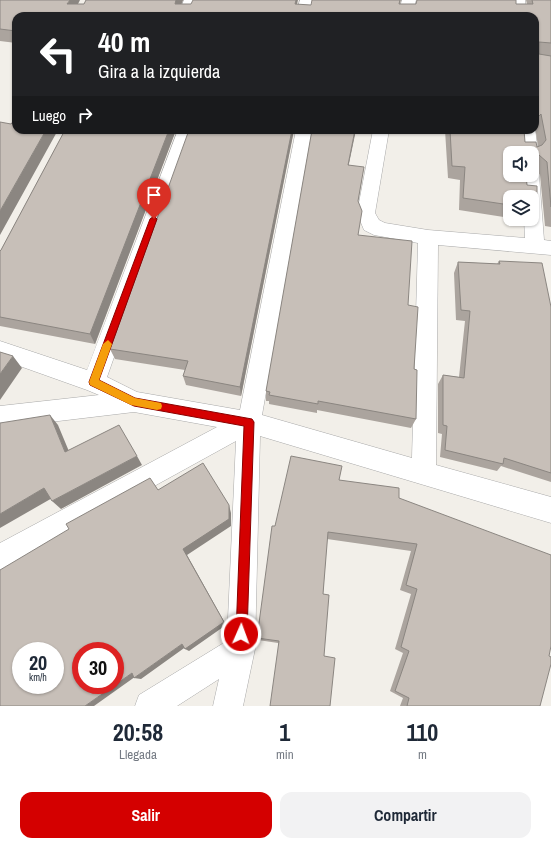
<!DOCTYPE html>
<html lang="es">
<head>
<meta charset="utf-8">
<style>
  body { margin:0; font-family:"Archivo Narrow",sans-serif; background:#f2f2f3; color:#1f2937; height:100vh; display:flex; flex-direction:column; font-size:15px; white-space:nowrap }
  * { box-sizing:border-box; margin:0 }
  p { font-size:13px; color:#747a83 }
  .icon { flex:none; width:22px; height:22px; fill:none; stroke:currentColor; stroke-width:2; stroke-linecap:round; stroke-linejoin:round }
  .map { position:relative; height:706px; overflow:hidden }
  .sheet { display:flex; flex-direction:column; background:#fff; flex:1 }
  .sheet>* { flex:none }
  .hud { position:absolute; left:12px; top:12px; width:527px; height:122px; border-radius:12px; box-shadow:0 1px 3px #0004; background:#202124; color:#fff; overflow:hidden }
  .buttons { position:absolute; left:503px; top:146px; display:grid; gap:8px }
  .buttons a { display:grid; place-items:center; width:36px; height:36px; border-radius:8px; background:#fff; box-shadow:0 1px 3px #0004; font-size:20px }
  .speed { position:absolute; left:12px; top:642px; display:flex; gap:8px; font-size:20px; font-weight:700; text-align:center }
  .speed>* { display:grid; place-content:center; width:52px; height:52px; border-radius:50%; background:#fff; box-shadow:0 1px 3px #0004; line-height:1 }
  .speed small { font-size:10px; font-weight:400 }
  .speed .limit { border:6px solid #d22; background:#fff; color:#111 }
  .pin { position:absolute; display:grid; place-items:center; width:34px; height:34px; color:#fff; margin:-41px -17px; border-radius:50% 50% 50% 0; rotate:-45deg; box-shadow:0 0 4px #0007 }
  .pin .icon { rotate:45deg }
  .me { position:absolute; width:44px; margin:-22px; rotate:2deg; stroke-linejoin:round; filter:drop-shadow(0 0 3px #0008) }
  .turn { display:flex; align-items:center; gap:14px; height:84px; padding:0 20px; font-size:18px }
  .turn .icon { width:52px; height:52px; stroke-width:2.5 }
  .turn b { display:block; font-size:28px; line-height:34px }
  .then { display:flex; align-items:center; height:38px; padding:0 20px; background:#0003; gap:8px; font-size:15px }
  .eta { display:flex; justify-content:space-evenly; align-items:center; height:68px; text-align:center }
  .eta b { font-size:24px; font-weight:800; line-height:28px }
  .action { display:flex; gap:8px; margin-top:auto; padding:8px 20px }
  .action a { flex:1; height:46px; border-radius:12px; background:#d40000; color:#fff; font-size:16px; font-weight:800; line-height:46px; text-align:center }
  .action a+a { background:#f2f2f3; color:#1f2937 }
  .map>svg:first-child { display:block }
</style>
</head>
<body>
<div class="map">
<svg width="551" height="706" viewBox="0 0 551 706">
  <rect width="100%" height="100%" fill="#f2efe9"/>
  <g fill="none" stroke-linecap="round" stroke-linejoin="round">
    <defs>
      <path id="minor" d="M184,0h14l-6,16h-14z
        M300,0h14l-4,16h-14z
        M402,0h14l-4,16h-14z
        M511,0h14l2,16h-14z
        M535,128l3,25 -3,4 -3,1v-5h-12v-23h15z
        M178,130h16l-87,247 30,15 103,18 56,-280h16l-50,285 150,43 6,-215 -44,-8 -10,-5 -7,-17 16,-83h16l-14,83 4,7 6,3 43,7 97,8 -1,-19h8v-22h-9l-2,-22h11v-6l4,2 3,4 5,65 7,1v14l-113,-10 -2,220 115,32v26l-291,-87 -5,213 -12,57h-30l6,-27 -42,27h-42l4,-11 88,-54 9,-200 -236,130v-28l217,-116 -83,-15 -134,16v-22l99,-11 -12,-5 -87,-31v-18l87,29z"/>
    </defs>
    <use href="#minor" stroke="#a9a9a9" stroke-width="1"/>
    <use href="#minor" fill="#fff" fill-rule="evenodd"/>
  </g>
  <path fill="#aba49e" d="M0,0l78,4h6l2,-4h97l-2,4 130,1 90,-5 -1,4h127l-1,-4h25v227l-6,-1 -5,-51 -7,-7 -1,2v-17h-22l17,32 10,20 -5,10v-18h-22v21l-51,-8 1,-30 -12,-2 -3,-48h79l1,12 12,5 1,-1 -3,-19v-111h-519v27l-16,-2z
    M65,130h111l-81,214 -95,-18v-75l1,-1z
    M294,130l-53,266 -55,-11 -3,-9 2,-6 -70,-11 -5,-10z
    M402,130h15l-1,4z
    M349,165l13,15 -4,21v34l50,70 6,64 2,50 -5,9 -94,-18v3l-48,-9v-3h-3v-10z
    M499,261l52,46v175l-50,-16 -4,5 -57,-14 2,-23 -4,-1v-49l5,-9 16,2 6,-56 -9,-1 -2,-47 4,-11 39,2z
    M339,480l60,18 150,158 -9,50h-140l3,-8 -13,-7 13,-38 -8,-4 16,-55 -11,-4 11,-39 -84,-12 -4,55 1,62 6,50 -52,-63 -20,-3 -1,-2 18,-112z"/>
  <path fill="#8b8681" d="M70,0h10l-8,16 -5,-12z
    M176,0h7l-6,16 -2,-12z
    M296,0h2l-1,4 -2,12v-12z
    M46,130h12l-58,105v-24z
    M169,130h7l-81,214 -5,-10z
    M292,130h2l-53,266 -1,-9z
    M355,130h1l-10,48 2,-13z
    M13,356l9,12 -22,32v-26z
    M50,415l8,10 15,36 -8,-9z
    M137,456l5,9 -81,44 -9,-8z
    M44,488l10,9 -54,31v-14z
    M229,505l2,8v13l-44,29 39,70 -37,26 -4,-2 -2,-100z
    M182,644l5,2 -46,33 -7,-1z
    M132,673l7,1 -45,32h-9z"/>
  <path fill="#c7bfb8" stroke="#8b8681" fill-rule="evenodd" d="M0,0h70l-3,4h17l2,-4h90l-1,4h16l2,-4h103l-1,4 16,1 1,-5h88l-1,4h17l1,-4h99v4h17l-1,-4h19v43l-12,-1v12l12,2v151l-4,-45 -8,-7 -2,1v5h-5v-8h-22v22h16l1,10 10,1v19h-5v-8h-22v8l-47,-7 2,-31 -13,-1 -2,-36h74l1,12h11l1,5 5,-2 4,-5 -5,-26 -2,2h-4v-100h-519v15l-16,-2z
    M16,118v12h30l-46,81v-89l11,2z
    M65,130h104l-79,204 -90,-17v-66l1,-1z
    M189,130h103l-52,257 -57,-11 5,-15 -78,-12z
    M312,130h43l-7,35 16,2 -6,34 4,10 -4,24 54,6 -4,64 10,2 -4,62 3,1 -1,49 -98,-18v3l-49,-9 1,-3 -4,-1z
    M499,261l43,2 9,44v166l-47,-15 -1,6 -58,-14 2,-24 -4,-1v-50l21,3 6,-67 -9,-1 -3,-48 42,2z
    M0,352l13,4 -13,18z
    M50,415l15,37 54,-27 18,31 -85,45 -8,-13 -44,26v-91z
    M291,456l51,10 -3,14 60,8v10l152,57v91l-2,10 2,1v7l-11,42h-133l2,-8 -14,-7 14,-40 -8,-4 16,-58 -11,-4 11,-41 -89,-12 -5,62 6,1 -5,61 11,2 -5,48h-60l9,-65 -22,-3 15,-112h3z
    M203,463l26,42v14l-46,30 41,73 -39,27 -3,-5 -48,34 -2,-5 -17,12v-34h-34v34h34l-30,21h-85v-136l69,-41 -3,-5 84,-46 8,12zM21,651h34v34h-34z"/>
  <path fill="#d40000" stroke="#8a0000" d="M154,216l3,3 -58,161 36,18 117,21 2,3 -7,212 -1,4 -5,1 -4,-1 -1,-4 8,-208 -110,-20 -44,-21 -1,-3 61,-163z"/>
  <path fill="#f59e0b" d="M108,340l4,4 -13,36 36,18 26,5 1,3 -1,3 -4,1 -26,-5 -41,-20 -1,-3 14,-38z"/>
</svg>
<div class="buttons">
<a><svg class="icon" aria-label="sound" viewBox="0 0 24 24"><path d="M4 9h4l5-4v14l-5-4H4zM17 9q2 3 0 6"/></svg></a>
<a><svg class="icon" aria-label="layers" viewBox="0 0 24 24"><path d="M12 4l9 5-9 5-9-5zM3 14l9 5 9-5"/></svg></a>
</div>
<div class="speed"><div>20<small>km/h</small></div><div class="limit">30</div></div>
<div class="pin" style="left:154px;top:219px;background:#d93025"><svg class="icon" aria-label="arrive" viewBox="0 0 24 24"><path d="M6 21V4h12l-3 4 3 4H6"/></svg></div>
<svg class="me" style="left:241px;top:634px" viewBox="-20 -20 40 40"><circle r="17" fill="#d40000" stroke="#fff" stroke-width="3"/><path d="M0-11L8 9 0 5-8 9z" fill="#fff"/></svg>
<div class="hud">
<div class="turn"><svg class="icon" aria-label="left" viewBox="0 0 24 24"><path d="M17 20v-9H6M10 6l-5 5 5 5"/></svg><div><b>40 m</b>Gira a la izquierda</div></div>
<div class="then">Luego<svg class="icon" aria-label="right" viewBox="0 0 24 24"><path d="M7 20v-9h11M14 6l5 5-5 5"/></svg></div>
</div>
</div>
<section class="sheet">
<div class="eta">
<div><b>20:58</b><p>Llegada</p></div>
<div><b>1</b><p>min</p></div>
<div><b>110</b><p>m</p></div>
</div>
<div class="action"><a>Salir</a><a>Compartir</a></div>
</section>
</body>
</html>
